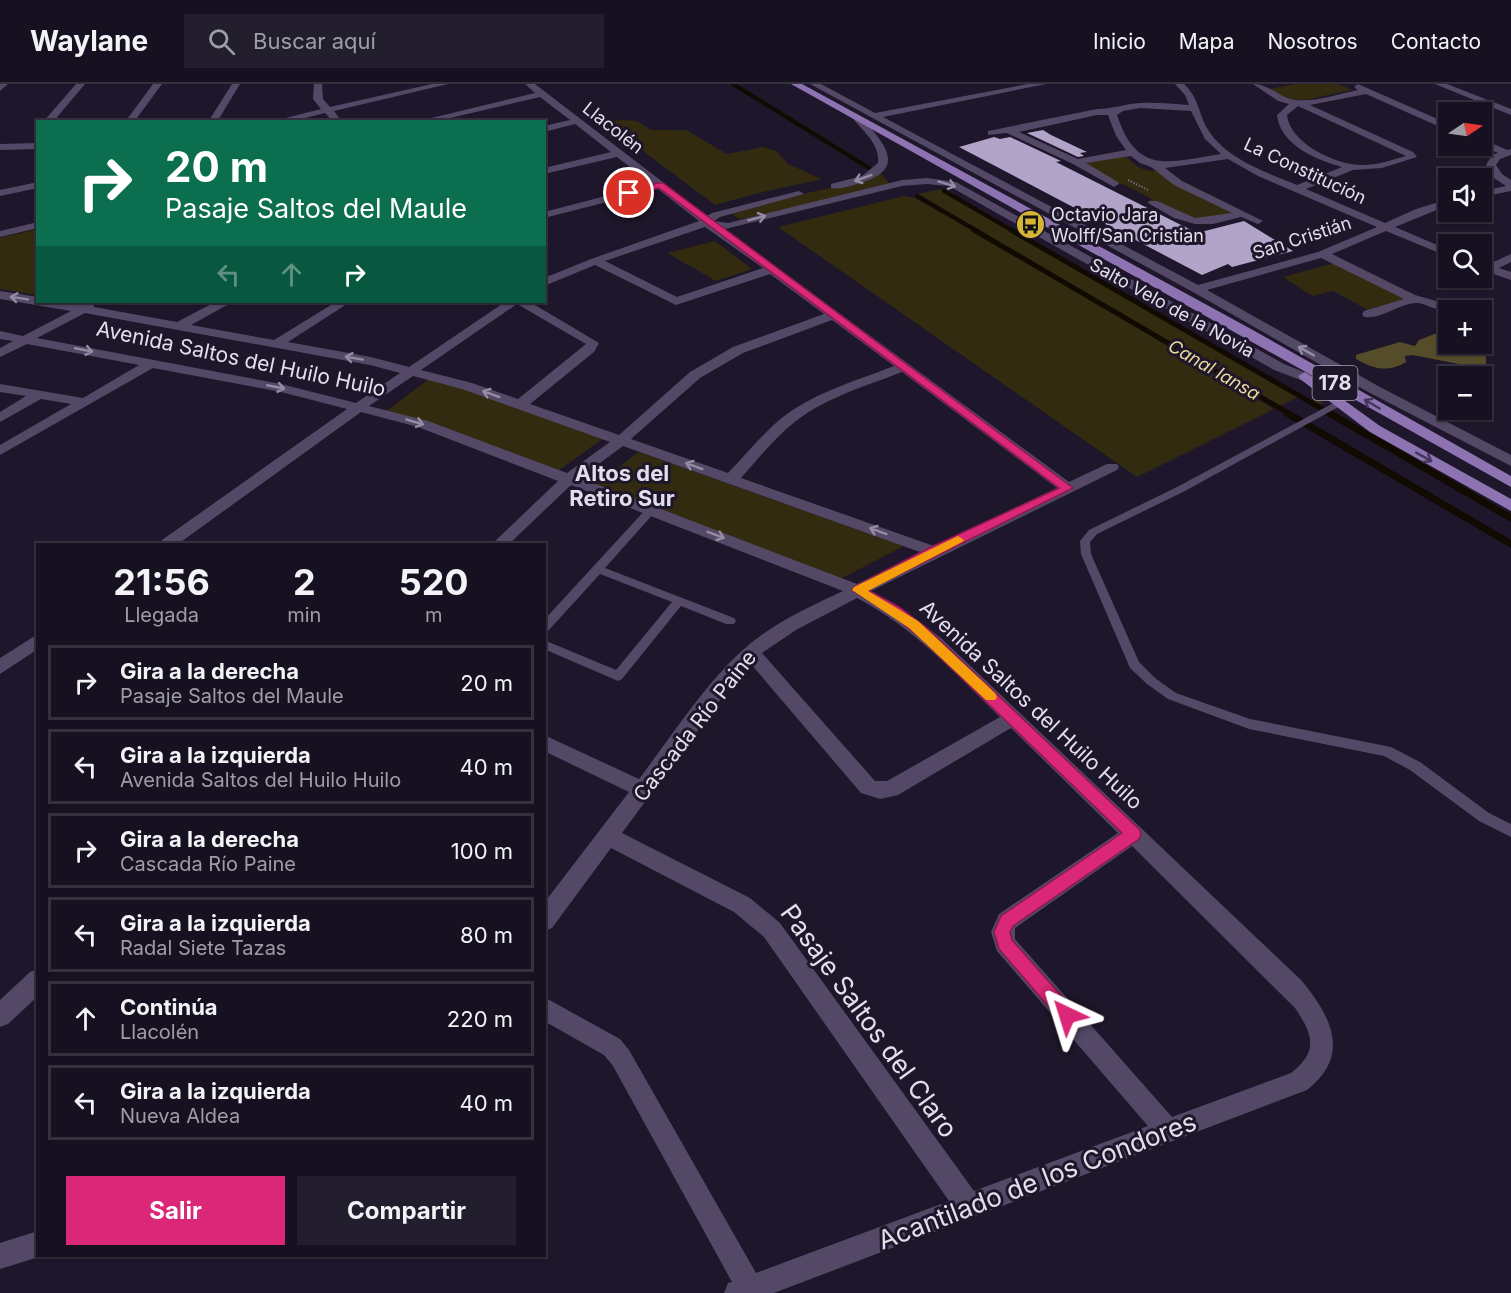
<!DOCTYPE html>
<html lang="es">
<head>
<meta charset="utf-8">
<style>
  body { margin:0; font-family:Inter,sans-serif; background:#231e2d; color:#f1f3f6; height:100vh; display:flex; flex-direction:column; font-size:22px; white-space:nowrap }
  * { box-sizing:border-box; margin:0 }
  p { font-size:20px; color:#9e9da5 }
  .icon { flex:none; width:33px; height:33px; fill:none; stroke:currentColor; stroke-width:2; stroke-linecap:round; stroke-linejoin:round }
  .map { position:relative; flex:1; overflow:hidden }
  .drawer { position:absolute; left:36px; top:459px; width:510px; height:714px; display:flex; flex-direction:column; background:#161020; border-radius:0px; box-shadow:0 2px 4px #0004,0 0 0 2px #35303e }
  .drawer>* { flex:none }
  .hud { position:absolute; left:36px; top:36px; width:510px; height:183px; border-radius:0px; box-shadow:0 2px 4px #0004,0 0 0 2px #35303e; background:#0b6e4f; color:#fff; overflow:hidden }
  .needle { width:39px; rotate:77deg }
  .controls { position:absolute; left:1438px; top:18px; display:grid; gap:12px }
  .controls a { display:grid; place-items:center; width:54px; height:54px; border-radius:0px; background:#161020; box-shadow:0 2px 4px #0004,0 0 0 2px #35303e; font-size:30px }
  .pin { position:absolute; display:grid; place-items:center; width:51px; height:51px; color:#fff; margin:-26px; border:3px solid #fff; border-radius:50%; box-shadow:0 2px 6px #0007 }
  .me { position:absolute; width:66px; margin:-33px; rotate:319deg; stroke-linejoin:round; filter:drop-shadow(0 0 4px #0008) }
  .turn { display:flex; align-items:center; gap:21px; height:126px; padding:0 30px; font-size:27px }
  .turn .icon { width:78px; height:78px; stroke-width:2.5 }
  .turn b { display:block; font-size:42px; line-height:51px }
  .lanes { display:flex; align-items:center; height:57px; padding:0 30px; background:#0003; justify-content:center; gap:30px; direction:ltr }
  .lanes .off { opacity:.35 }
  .eta { display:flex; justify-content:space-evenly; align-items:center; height:102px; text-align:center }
  .eta b { font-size:36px; font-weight:700; line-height:42px }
  .action { display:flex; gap:12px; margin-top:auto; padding:12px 30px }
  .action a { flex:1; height:69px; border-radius:0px; background:#db2777; color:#fff; font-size:24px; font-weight:700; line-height:69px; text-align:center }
  .action a+a { background:#231e2d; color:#f1f3f6 }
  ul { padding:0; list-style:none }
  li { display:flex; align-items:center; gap:18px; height:75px; margin:0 12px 9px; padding:0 18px; border:3px solid #35303e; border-radius:0px }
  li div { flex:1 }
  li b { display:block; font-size:22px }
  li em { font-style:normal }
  header { display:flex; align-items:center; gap:36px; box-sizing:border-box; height:84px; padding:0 30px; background:#161020; border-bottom:2px solid #35303e }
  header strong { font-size:28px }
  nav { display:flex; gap:33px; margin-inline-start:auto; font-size:21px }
  .search { width:420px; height:54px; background:#231e2d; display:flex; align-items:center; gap:15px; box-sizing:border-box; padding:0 21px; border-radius:0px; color:#9e9da5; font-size:22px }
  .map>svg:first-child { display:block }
</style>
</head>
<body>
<header>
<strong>Waylane</strong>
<div class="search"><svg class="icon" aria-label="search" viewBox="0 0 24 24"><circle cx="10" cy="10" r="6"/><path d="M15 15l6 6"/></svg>Buscar aquí</div>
<nav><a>Inicio</a><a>Mapa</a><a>Nosotros</a><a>Contacto</a></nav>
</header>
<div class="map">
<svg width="1511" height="1209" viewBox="0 0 1511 1209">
  <rect width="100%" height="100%" fill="#1e162a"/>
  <path fill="#322b10" d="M1296,0h42l14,6 -47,10 -19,-1 -17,-10z
    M623,36l14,1 14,9h35l41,24 36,-7 13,4 12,13 34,15 -64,14 -43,12 -112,-84z
    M1125,71c10,11 18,17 34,16l78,41 -40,9 -45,-19 -2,-2 2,-1 -29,-15h-7l-33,-21z
    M877,85l13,15 -141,34 -10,1 -7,-5 48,-15 63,-14z
    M941,105l372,212 7,-1 3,3 -5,3 -18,-10 -20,10 -362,-212z
    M904,112l11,2 55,31 304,180 -137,68 -359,-250z
    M37,145v66l-37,-6v-51z
    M715,157l37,28 -36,12 -49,-28z
    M1335,179l70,34 -1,3 -36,10 -35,-19 -20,5 -30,-19z
    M429,295l39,10 137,48 -47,34 -172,-60z
    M1340,331l52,33 119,68v3l-177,-103z
    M639,368l265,94 -64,33 -245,-94z"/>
  <path fill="#554c29" d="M1449,242v12l-8,4 2,4 34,3 9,8v8l-12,2 -61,-12 -8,1 1,6c-17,11 -33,7 -50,-3v-4l3,-1 41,-12 15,4 4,-6 18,-7 1,-5z"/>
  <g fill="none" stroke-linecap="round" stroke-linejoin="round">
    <path stroke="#100a00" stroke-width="4" d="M733,0l136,84
      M944,107l69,40
      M917,112l60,35"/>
    <path stroke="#100a00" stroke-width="5" d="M974,146l316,184
      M1011,146l320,184"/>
    <path stroke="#100a00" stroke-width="7" d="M1287,329l224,131
      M1329,329l182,105"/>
  </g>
  <path fill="#b2a4c8" d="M1043,46l8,5 36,17 -7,1 4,3 -6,1 -51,-24z
    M994,53l6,2 10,-2 51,24 -5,1 141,71 47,-12 49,30 -61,16 -4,-3 -26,11 -243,-128z"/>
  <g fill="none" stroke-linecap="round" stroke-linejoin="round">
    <path stroke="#6f6879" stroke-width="2" stroke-dasharray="1.5 1.5" stroke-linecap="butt" d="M1128,96l20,10"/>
    <path fill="#534866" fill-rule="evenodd" d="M1339,316l5,3 -2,2 -157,86 -88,43 -7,8 1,12 48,108 16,16 21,15 74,26 141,28 29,15 69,51 22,11v13l-32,-16 -69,-51 -26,-14 -135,-27 -81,-30 -21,-15 -17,-16 -49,-114 -1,-13 9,-11 88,-43z
      M651,423l5,3 -1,2 -50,56 129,50 2,3 -2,3h-8l-45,-18 -59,73 -4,2 -74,-32v-9l72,30 56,-68 -72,-28 -52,57 -4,1v-12l103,-112z"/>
    <path fill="#534866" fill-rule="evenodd" d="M0,0h8l-8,7z
      M76,0h9l-32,38h-10z
      M153,0h9l-28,38h-9z
      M232,0h8l-23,38h-9z
      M314,0h8l1,15 7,8 102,-23h16l-114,27 8,11h-9l-8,-9 -36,9h-19l51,-13 -8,-10z
      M525,0h10l172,132 5,-3 87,-22 5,3 -84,23 -6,4 14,2 174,-43 25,-2 29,4 328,182 27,11 2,3 -2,3 -5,1 -32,-12 -325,-184 -22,-2 -25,2 -177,43 344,253 38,-18h10l2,3 -2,3 -246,121 31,18 39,29 361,343c30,37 49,74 5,109l-533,203h-50l4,-10 4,-1 -119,-216 -9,-11 -60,-34v-24l76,42 9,11 127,223 193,-72 -185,-264 -30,-25 -123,-64 -59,80 -8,3v-28l85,-111 -85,-41v-16l95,44c33,-43 70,-102 112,-136 27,-22 60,-37 92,-52l-272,-106 -62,59h-17l66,-63 -140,-54 -57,-15 -183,132h-18l2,-4 185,-131 -66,-17 -128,-24 -153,87v-10l71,-41 -30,-5 -41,23v-10l26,-16 -26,-4v-8l83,14 56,-33 -112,-21 -27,13v-9l13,-7 -13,-2v-8l23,5 48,-25 -71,-12v-8l38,6v5c14,0 27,2 41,3 5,0 9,-3 14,-2l1,4 83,15 38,-20h14l-2,3 -36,20 83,15 62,-38h14l-62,40 83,15 38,10 96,-65h25l69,41 -5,9 -64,52 89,31 71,-63 43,-25 91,-33 -54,-40 -94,31 -81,-40 -51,21v-8l47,-19 108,-38 -41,-32 -114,29v-6l108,-28 -35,-27 -73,17v-6l67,-16 -36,-28 -31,8v-6l26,-6 -30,-23 -107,25h-18l120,-29zM705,143l58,41 -86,29 -72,-36zM517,220l69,40 -68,55 -46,-16 -51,-13zM85,229l285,52 30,8 -44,30 -75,-19 -244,-46zM832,236l62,46c-36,14 -75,25 -107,48 -22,16 -39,39 -59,59l-97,-34 69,-61 43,-25zM902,288l155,116 -123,58 -193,-68c18,-20 34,-41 55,-57 31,-24 70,-35 106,-49zM413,292l49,13 148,53 -43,31 -139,-52 -59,-15zM623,362l297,106 -63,32 -277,-106zM857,514c56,29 98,75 143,119l-113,64h-12l-113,-128 34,-23zM751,580l110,129 19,6 18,-4 113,-67 107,105 -119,81 -8,18 6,19 151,175 -174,65 -194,-268 -30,-25 -128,-65 112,-152zM1132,762l163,162c18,27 24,43 -4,65l-119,44 -157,-178v-11z
      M810,0h11l54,29 153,-29h18l-163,33 315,168 120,-33 59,-25 -119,-51 -30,-17 -63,9 17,13 81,40 -5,3 -17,-7 -28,7h-18l-21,-6 -26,-15 1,-2h8l38,17 37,-5 -58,-28 -23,-18 -11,-4 -9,-7 -45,7 32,19 1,2 -5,3 -41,-23 -66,-31 -19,2v-4l109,-22c15,0 28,-5 43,-6 17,-1 33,1 49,2l-4,-10 -10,-11h9c15,14 14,28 23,44 18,31 59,44 90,57l45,-18c-25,-7 -62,-22 -65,-52l12,-11 -11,-3 -25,-17c17,0 27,15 43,16 20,2 43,-6 62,-10l-4,-3 4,-3 91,40v7l-83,-37 -56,11 103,47 4,5 -35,11 -29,2 -47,19 79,34 31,-14 33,-10v6l-54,22 54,23v7l-63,-26 -54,23 83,41 28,8v6c-10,2 -18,-7 -28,-6 -17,1 -34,17 -51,14l-2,-3 2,-3 40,-12 -83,-41 -114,32 173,97 131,68v11l-141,-73 -177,-101zM1298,22l108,50c-15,4 -31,10 -46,9 -26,-1 -70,-22 -73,-50zM1140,24l51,3 14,28 16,15c-52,8 -84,22 -104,-39l6,-4zM1097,31h11l8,21 10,14 -48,9 -59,-27z
      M1435,0h12l64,25v6z
      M854,32h6c20,23 50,51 3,66 -9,3 -22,8 -32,6v-4l31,-8 16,-13c2,-18 -13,-30 -24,-43z
      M1482,55l25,11 4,-1v6l-11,4 -4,6 6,9 9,6v11l-29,6v-6l24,-5 -12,-8 -8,-13 6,-10 6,-2 -16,-7z
      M38,59v6l-38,1v-6z
      M38,98v6l-38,8v-6z
      M38,138v6l-38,9v-6z
      M1511,170v8l-12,6 12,4v8l-29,-10v-7l7,1z
      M38,550v15l-38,25v-16z
      M38,885v27l-30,28 -8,3v-27l30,-28z
      M38,1147v25h4l-42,13v-26z"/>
    <path fill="#8d73b2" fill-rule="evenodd" d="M791,0h11l449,245 260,147v11z
      M1305,288l75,54 131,73v12l-141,-79 -70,-53 -2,-3z"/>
  </g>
  <defs><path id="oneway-shaft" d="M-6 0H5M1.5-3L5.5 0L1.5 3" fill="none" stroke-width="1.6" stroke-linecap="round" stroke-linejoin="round" transform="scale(1.5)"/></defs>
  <g stroke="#948ca2">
    <use href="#oneway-shaft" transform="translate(863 94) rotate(160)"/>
    <use href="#oneway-shaft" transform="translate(947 100) rotate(17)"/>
    <use href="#oneway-shaft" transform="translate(757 134) rotate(-15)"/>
    <use href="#oneway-shaft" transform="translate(19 214) rotate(-171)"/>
    <use href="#oneway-shaft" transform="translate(84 266) rotate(11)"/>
    <use href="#oneway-shaft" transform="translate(1306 267) rotate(-151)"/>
    <use href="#oneway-shaft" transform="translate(354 274) rotate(-170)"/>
    <use href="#oneway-shaft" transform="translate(276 303) rotate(11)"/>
    <use href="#oneway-shaft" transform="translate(491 310) rotate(-160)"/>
    <use href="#oneway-shaft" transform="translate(415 338) rotate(16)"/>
    <use href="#oneway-shaft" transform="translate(694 382) rotate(-160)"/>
    <use href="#oneway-shaft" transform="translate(878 447) rotate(-160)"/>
    <use href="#oneway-shaft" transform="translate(716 451) rotate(21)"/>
  </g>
  <g stroke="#45375a">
    <use href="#oneway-shaft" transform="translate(1372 320) rotate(-150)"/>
    <use href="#oneway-shaft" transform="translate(1424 373) rotate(29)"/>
  </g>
  <path fill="#db2777" stroke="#8e194d" stroke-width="1.5" d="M657,99h6l410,305 -205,102 31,17 28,21 212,201 2,5 -2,5 -126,87 -3,6 2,8 61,69 3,6 -3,6 -6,2 -6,-2 -62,-72 -5,-17 7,-16 121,-83 -205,-198 -27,-21 -38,-24 2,-3 75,-39 130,-60 -400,-300 -30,7 -4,-2z"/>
  <path fill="#f59e0b" d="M958,452l6,4 -2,2 -94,49 50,30 77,72 2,4 -2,3h-9l-77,-72 -57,-38 2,-3z"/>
  <defs>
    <symbol id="bus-disc" viewBox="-11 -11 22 22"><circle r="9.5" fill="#d5b535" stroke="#1e162a"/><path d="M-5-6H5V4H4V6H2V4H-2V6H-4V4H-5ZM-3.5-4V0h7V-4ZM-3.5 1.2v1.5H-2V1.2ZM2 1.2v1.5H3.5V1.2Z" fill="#111"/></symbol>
  </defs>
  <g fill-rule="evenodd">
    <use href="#bus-disc" x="1014" y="124" width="33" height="33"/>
  </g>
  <g text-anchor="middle" stroke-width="6" stroke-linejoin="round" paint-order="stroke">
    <g font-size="18" fill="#e3deec" stroke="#1e162a">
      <text transform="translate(613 44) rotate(38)" y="6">Llacolén</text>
      <text transform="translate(1305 87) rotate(25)" y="6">La Constitución</text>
      <text transform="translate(1302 154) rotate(-18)" y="6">San Cristián</text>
      <text transform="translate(1172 224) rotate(29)" y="6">Salto Velo de la Novia</text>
    </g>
    <g font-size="18" fill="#e3deec" stroke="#1e162a" text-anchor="start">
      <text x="1051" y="137">Octavio Jara<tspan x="1051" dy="21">Wolff/San Cristian</tspan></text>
    </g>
    <g font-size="18" font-style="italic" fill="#ead999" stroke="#1e162a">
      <text transform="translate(1214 286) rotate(30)" y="6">Canal Iansa</text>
    </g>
    <rect fill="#1e162a" stroke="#a8a2b2" stroke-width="1.5" x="1312.5" y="282" width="45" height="34" rx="4.5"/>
    <g font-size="20" font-weight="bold" fill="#e3deec">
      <text x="1335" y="306">178</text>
    </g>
    <g font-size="21" fill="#e3deec" stroke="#1e162a">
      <text transform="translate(241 275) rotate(12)" y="7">Avenida Saltos del Huilo Huilo</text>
      <text transform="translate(1031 621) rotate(43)" y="7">Avenida Saltos del Huilo Huilo</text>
      <text transform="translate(695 642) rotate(-52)" y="7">Cascada Río Paine</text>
    </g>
    <g font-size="22" font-weight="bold" fill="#e3deec" stroke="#1e162a">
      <text x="622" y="397">Altos del<tspan x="622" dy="25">Retiro Sur</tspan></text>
    </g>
    <g font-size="26" fill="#e3deec" stroke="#1e162a">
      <text transform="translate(869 937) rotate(54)" y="9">Pasaje Saltos del Claro</text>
      <text transform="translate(1037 1097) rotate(-21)" y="9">Acantilado de los Condores</text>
    </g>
  </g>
</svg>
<div class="controls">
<a><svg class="needle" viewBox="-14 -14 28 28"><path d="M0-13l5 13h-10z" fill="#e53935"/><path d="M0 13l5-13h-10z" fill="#9e9da5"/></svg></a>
<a><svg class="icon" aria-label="sound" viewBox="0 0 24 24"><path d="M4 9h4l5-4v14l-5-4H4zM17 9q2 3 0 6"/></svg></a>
<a><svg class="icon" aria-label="search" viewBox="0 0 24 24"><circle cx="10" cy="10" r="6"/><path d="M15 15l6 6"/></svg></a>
<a>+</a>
<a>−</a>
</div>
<div class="pin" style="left:629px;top:109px;background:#d93025"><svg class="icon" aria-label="arrive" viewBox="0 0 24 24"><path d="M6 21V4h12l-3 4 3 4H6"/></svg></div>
<svg class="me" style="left:1067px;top:931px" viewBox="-20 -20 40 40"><path d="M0-17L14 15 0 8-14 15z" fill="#db2777" stroke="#fff" stroke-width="4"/></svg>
<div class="hud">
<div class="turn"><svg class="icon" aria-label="right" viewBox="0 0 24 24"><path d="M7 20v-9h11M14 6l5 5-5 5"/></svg><div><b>20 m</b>Pasaje Saltos del Maule</div></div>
<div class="lanes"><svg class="icon off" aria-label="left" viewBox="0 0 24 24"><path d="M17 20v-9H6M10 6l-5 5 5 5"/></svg><svg class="icon off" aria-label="ahead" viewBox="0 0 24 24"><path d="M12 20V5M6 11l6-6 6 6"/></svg><svg class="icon" aria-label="right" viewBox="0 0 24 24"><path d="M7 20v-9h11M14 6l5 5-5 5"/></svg></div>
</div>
<section class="drawer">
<div class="eta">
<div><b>21:56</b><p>Llegada</p></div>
<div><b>2</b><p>min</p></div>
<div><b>520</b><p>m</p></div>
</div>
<ul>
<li><svg class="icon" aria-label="right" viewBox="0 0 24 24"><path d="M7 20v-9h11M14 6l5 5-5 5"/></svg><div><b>Gira a la derecha</b><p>Pasaje Saltos del Maule</p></div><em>20 m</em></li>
<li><svg class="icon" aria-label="left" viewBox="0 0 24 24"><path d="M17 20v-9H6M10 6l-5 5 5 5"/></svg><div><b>Gira a la izquierda</b><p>Avenida Saltos del Huilo Huilo</p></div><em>40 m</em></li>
<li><svg class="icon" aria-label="right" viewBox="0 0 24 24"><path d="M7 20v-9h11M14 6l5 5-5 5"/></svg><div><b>Gira a la derecha</b><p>Cascada Río Paine</p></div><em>100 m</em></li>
<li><svg class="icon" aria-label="left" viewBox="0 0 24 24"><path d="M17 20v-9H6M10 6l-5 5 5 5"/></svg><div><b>Gira a la izquierda</b><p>Radal Siete Tazas</p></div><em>80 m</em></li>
<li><svg class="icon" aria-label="ahead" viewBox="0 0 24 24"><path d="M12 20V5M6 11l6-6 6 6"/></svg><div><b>Continúa</b><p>Llacolén</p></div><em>220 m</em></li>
<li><svg class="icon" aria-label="left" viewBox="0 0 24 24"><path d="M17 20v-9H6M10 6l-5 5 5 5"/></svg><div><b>Gira a la izquierda</b><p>Nueva Aldea</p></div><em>40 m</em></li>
</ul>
<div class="action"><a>Salir</a><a>Compartir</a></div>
</section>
</div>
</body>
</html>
